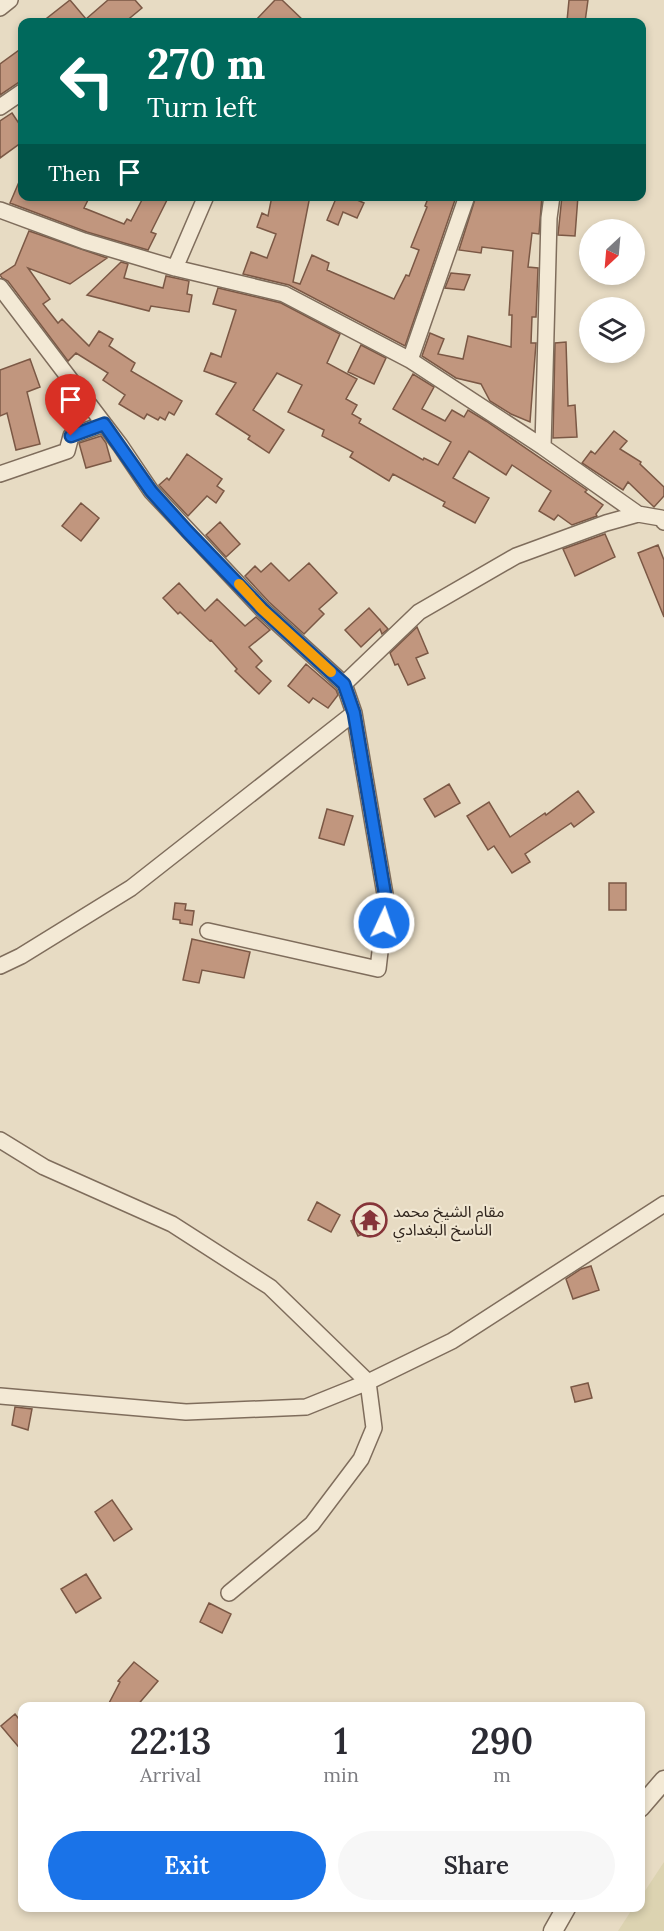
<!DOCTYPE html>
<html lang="en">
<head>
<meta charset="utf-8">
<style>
  body { margin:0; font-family:Lora,"Noto Sans Arabic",serif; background:#f7f7f7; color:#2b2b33; height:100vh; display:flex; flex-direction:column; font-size:22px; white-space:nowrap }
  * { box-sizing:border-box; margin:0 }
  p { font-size:20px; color:#7c7c81 }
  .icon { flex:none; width:33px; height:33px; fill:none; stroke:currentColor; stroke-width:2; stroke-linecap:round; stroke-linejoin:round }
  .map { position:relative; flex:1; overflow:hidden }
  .sheet { position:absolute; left:18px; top:1702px; width:627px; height:210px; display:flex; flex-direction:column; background:#fff; border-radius:12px; box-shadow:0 3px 9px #0003 }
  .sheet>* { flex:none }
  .guide { position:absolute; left:18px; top:18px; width:628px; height:183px; border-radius:12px; box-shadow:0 3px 9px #0003; background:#00695c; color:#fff; overflow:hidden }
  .needle { width:39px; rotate:206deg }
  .buttons { position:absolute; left:579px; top:219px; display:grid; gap:12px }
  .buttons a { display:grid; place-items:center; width:66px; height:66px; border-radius:50%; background:#fff; box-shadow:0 3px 9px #0003; font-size:30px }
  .pin { position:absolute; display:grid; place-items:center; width:51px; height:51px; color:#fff; margin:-62px -26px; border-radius:50% 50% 50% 0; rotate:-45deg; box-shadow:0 0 6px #0007 }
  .pin .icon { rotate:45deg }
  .me { position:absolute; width:66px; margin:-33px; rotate:3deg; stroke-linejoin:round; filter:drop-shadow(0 0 4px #0008) }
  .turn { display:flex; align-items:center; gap:21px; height:126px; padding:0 30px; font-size:27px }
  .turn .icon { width:78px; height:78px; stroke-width:2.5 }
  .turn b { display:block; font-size:42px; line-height:51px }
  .then { display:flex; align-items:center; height:57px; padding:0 30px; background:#0003; gap:12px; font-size:22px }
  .eta { display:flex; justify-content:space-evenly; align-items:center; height:102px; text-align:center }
  .eta b { font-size:36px; font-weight:600; line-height:42px }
  .action { display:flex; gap:12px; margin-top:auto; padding:12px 30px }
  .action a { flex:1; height:69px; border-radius:36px; background:#1a73e8; color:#fff; font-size:24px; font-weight:600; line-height:69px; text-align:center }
  .action a+a { background:#f7f7f7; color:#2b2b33 }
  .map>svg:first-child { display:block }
</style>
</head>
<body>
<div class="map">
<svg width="664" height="1931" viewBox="0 0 664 1931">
  <rect width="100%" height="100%" fill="#e7dbc3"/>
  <path fill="#dcd3b1" d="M664,1862v69h-46l15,-23h7l1,-11z"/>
  <path fill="#c1967e" stroke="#7b5845" stroke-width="1.5" d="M70,0l16,19 22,-19h27l7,8 -17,14h-83z
    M275,0h7l23,22h-51z
    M569,0h19l-3,22 -18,-1z
    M22,48v32l-22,15v-31z
    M12,113l10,15v14l-22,16v-37z
    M22,175v21h68l-6,12 40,16 3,-5 4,2 13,-25h25l-18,36 5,2 -8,16 -61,-18 -77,-29z
    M272,196h38l-17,86 7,2 12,-29 17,8 -2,7 67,29 12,-24 3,1 10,-26 -8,-3 16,-40 -2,-1 4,-10 27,1 -51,149 -116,-61 -46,-11 8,-22 16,6 9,-24 -19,-7 5,-14 6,3z
    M337,196h11l16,7 -7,15 -14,-6 -5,13 -11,-5z
    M476,196h66l-3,38 -7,-1 -4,34 10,1 -2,49h-4l-1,26h5l-6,79 -19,-8 -21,-13 -9,-17 -25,-6 -34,-22 8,-23 14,6 -6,15 25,5 5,-23 43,11 1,-32h-3l4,-64 -31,-4 -1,6 -22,-3z
    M562,196h16l-3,40 -17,-1z
    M29,231l78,27 -37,26 -42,-16 22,31 -7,5 15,19 4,-4 27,27 10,-15 14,8 -4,7 26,17 -4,8 51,30 -8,14 -5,-3 -4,8 -5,-3 -2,3 -11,-6 -3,5 -25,-15 6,-9 -22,-15 5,-7 -32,-20 -8,8 -60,-80 -6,-3 -2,-3 15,-10z
    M121,262l7,2 -4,14 39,10 3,-12 23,5 -2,13 5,1 -3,17 -38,-6 -2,5 -62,-16z
    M451,273l19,2 -6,15 -19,-2z
    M218,288l63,15 59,31 -13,29 30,16 -11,20 11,6 -5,9 9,5 -2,4 64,37 1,-2 14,7 13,-23 -58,-33 20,-35 21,13 -12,22 23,12 7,-11 12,7 4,-7 18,11 101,69 -2,2 18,13 -7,9 1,2 -25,9 -14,-10 -4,5 -15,-9 12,-20 -39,-26 -6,10 -37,-24 -16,27 36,20 -14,25 -32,-17 2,-4 -52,-28 -4,7 -39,-24 3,-5 -31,-16 2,-6 -36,-18 14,-27 -25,-12 -24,37 31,20 -15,23 -21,-14 2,-3 -34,-22 20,-31 -32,-12 7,-18 10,4 15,-47 -23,-6z
    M566,342l2,64 7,-1 2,32 -24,1 2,-95z
    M361,345l25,13 -12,26 -26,-12z
    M30,359l10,28 -13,5 13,52 -24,6 -9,-37 -7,3v-46z
    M614,431l13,10 -7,8 21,13 -1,2 24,23v9l-10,11 -26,-25 -5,8 -41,-27 9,-12 4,3z
    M101,436l5,7 5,18 -25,7 -7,-25z
    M187,454l35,25 -5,7 7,5 -8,12 -9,-7 -19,20 -29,-31 8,-7 2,2z
    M81,503l18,15 -18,23 -19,-15z
    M220,522l20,22 -14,13 -20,-22z
    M605,534l10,23 -40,19 -12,-27z
    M658,545l6,15v57l-26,-64z
    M271,563l18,18 20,-18 28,30 -18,16 5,5 -20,20 -35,-32 -24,-26 10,-10 6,6z
    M179,583l26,28 12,-12 28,27 11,-9 14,13 -21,17 13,14 -6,6 15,14 -12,13 -24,-23 2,-2 -26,-29 -1,1 -30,-29 -2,2 -15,-16z
    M369,608l19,21 -6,5 -2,-5 -19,18 -16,-17z
    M417,627l11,26 -12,5 9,20 -17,7 -10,-21 -3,1 -5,-12z
    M306,664l30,26 2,5 -10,13 -15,-10 -4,5 -21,-17z
    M449,784l11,19 -25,14 -11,-18z
    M578,791l16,21 -20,15 -3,-4 -46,31 5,8 -18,11 -18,-27 -6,4 -21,-34 22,-14 21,35 35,-24 1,2z
    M327,809l26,7 -9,29 -25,-7z
    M609,883h17v27h-17z
    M175,903l11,1 -1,6 9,1 -2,14 -12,-2v-3l-7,-1z
    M192,939l58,13 -6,26 -42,-8 -3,13 -16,-3z
    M317,1202l23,13 -9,17 -23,-12z
    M376,1210l6,15 -24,11 -7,-15z
    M591,1266l8,24 -26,9 -7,-20 15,-10z
    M588,1383l4,15 -17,4 -4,-15z
    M15,1407l17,2 -4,21 -16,-5z
    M112,1500l20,29 -18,12 -19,-29z
    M86,1574l15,24 -25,15 -15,-24z
    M209,1603l22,11 -9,19 -22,-11z
    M134,1662l24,19 -22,26h-29l13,-25 -2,-1z
    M15,1714l7,9v28l-21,-25z"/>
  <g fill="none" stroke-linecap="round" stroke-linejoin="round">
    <defs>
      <path id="minor" d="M0,8l10,-8
        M0,107l22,-15
        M0,210l84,31 91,27 109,26 126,66 133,87 95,67 23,4 3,4
        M175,268l31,-72
        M0,287l120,158 31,46 111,118 82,75 10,29 32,187 -8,69 -170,-38
        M410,360l57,-164
        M543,447l6,-229 3,-22
        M0,474l67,-23 4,-15 33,-12
        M344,684l75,-72 97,-56 90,-33 32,-9
        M0,966l21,-10 110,-68 223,-175
        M0,1140l44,27 128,57 98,63 98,95 6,46 -13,31 -49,65 -83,69
        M0,1396l186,16 120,-5 62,-25 84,-41 212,-137"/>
      <path id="tertiary" d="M640,1808l24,-28
        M553,1931l13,-23"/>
    </defs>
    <use href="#minor" stroke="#7f6d5c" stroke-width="18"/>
    <use href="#tertiary" stroke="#7f6d5c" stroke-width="21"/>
    <use href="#minor" stroke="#f3e9d5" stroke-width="15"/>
    <use href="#tertiary" stroke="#f3e9d5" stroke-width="18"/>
  </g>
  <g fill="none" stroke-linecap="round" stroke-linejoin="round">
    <defs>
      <path id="route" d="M71,436l33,-12 47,67 36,40 75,78 82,75 10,29 32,187 -2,23"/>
    </defs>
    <use href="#route" stroke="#114b97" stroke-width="15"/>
    <use href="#route" stroke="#1a73e8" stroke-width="10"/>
    <path stroke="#f59e0b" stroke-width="10" d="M239,584l23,25 69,63"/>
  </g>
  <defs>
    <symbol id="temple-ring" viewBox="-11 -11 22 22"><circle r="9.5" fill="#f0e6d1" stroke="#863439" stroke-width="1.5"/><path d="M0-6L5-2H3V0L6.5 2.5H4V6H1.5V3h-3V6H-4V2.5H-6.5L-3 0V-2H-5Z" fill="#863439"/></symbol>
  </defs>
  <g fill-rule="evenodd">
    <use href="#temple-ring" x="351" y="1201" width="38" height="38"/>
  </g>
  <g text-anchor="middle" stroke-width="4.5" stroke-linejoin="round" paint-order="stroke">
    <g font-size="16" fill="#31261e" stroke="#f0e6d1" text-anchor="start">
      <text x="393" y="1217">مقام الشيخ محمد<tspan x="393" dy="18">الناسخ البغدادي</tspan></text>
    </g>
  </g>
</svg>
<div class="buttons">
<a><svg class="needle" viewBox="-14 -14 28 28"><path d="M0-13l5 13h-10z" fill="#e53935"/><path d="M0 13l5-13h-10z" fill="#7c7c81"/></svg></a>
<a><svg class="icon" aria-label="layers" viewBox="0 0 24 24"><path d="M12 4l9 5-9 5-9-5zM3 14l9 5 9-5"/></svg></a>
</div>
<div class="pin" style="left:71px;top:436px;background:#d93025"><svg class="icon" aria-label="arrive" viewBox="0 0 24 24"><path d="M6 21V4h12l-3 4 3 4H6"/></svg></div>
<svg class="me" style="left:384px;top:923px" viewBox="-20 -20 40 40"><circle r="17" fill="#1a73e8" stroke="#fff" stroke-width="3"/><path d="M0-11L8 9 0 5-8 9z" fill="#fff"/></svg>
<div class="guide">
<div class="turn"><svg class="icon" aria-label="left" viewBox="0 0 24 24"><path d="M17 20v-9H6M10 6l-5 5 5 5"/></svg><div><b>270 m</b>Turn left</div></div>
<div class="then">Then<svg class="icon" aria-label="arrive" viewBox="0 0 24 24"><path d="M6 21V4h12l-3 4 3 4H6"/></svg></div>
</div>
<section class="sheet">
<div class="eta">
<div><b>22:13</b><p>Arrival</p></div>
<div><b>1</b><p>min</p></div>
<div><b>290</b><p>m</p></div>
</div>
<div class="action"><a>Exit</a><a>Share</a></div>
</section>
</div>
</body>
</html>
